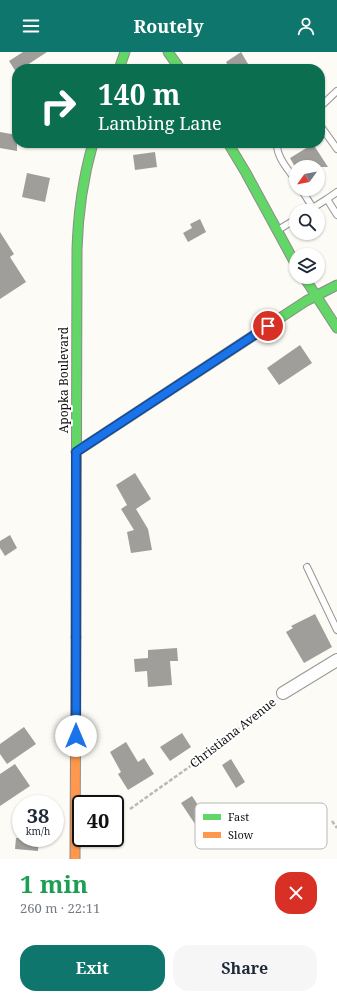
<!DOCTYPE html>
<html lang="en">
<head>
<meta charset="utf-8">
<style>
  body { margin:0; font-family:"Noto Serif",serif; background:#f6f6f7; color:#1f2937; height:100vh; display:flex; flex-direction:column; font-size:15px; white-space:nowrap }
  * { box-sizing:border-box; margin:0 }
  p { font-size:13px; color:#747a83 }
  .icon { flex:none; width:22px; height:22px; fill:none; stroke:currentColor; stroke-width:2; stroke-linecap:round; stroke-linejoin:round }
  .map { position:relative; height:807px; overflow:hidden }
  .panel { display:flex; flex-direction:column; background:#fff; flex:1 }
  .panel>* { flex:none }
  .guide { position:absolute; left:12px; top:12px; width:313px; height:84px; border-radius:16px; box-shadow:0 1px 3px #0004; background:#0b6e4f; color:#fff; overflow:hidden }
  .needle { width:26px; rotate:237deg }
  .fabs { position:absolute; left:289px; top:108px; display:grid; gap:8px }
  .fabs a { display:grid; place-items:center; width:36px; height:36px; border-radius:50%; background:#fff; box-shadow:0 1px 3px #0004; font-size:20px }
  .speed { position:absolute; left:12px; top:743px; display:flex; gap:8px; font-size:20px; font-weight:700; text-align:center }
  .speed>* { display:grid; place-content:center; width:52px; height:52px; border-radius:50%; background:#fff; box-shadow:0 1px 3px #0004; line-height:1 }
  .speed small { font-size:10px; font-weight:400 }
  .speed .limit { border:2px solid #111; border-radius:6px; background:#fff; color:#111 }
  .pin { position:absolute; display:grid; place-items:center; width:34px; height:34px; color:#fff; margin:-17px; border:2px solid #fff; border-radius:50%; box-shadow:0 1px 4px #0007 }
  .me { position:absolute; width:44px; margin:-22px; rotate:0deg; stroke-linejoin:round; filter:drop-shadow(0 0 3px #0008) }
  .turn { display:flex; align-items:center; gap:14px; height:84px; padding:0 20px; font-size:18px }
  .turn .icon { width:52px; height:52px; stroke-width:2.5 }
  .turn b { display:block; font-size:28px; line-height:34px }
  .round { display:grid; place-items:center; flex:none; width:42px; height:42px; border-radius:16px; background:#f6f6f7 }
  .head { display:flex; align-items:center; justify-content:space-between; height:68px; padding:0 20px }
  h1 { font-size:24px; font-weight:700; line-height:30px; color:#1e9e55 }
  .button { display:flex; gap:8px; margin-top:auto; padding:8px 20px }
  .button a { flex:1; height:46px; border-radius:16px; background:#0f766e; color:#fff; font-size:16px; font-weight:700; line-height:46px; text-align:center }
  .button a+a { background:#f6f6f7; color:#1f2937 }
  header { display:flex; justify-content:space-between; align-items:center; height:52px; padding:0 20px; background:#0f766e; color:#fff; font-size:18px; font-weight:700 }
  .map>svg:first-child { display:block }
</style>
</head>
<body>
<header><svg class="icon" aria-label="menu" viewBox="0 0 24 24"><path d="M4 6h16M4 12h16M4 18h16"/></svg>Routely<svg class="icon" aria-label="person" viewBox="0 0 24 24"><circle cx="12" cy="8" r="4"/><path d="M4 21q1-7 8-7t8 7"/></svg></header>
<div class="map">
<svg width="337" height="807" viewBox="0 0 337 807">
  <rect width="100%" height="100%" fill="#fcfbf6"/>
  <path fill="#a09e9b" d="M23,0h24l-26,17h-4l-1,3 -7,-11z
    M241,0l10,17h-21l-4,-7z
    M0,80l17,3v16l-17,-3z
    M313,92l15,23h-33l-5,-9z
    M155,100l2,15 -22,3 -2,-15z
    M27,121l23,5 -5,24 -23,-5z
    M200,167l6,13 -18,10 -5,-9 9,-5 -2,-4z
    M0,180l14,22 -4,3 16,25 -26,17z
    M300,293l12,18 -33,22 -12,-17z
    M135,421l16,26 -15,10 12,20 4,21 -21,3 -4,-21 7,-2 -13,-21 6,-4 -11,-20z
    M10,483l7,13 -12,8 -5,-8v-7z
    M315,562l17,33 -28,16 -18,-31 7,-4 -2,-2z
    M177,596l1,13h-8l2,24 -24,2 -1,-16 -12,1 -1,-13 14,-1v-8z
    M24,675l12,17 -29,20 -7,-10v-10z
    M182,681l9,14 -21,14 -10,-14z
    M126,690l12,20 6,-4 10,16 -26,16 -10,-16 3,-2 -11,-20z
    M231,707l14,23 -9,6 -14,-23z
    M15,712l15,22 -30,20v-32z
    M192,744l16,24 -11,7 -16,-24z
    M16,786h23l-1,13 -23,-2z"/>
  <g fill="none" stroke-linecap="round" stroke-linejoin="round">
    <defs>
      <path id="lane" d="M320,55l17,-16
        M320,73l17,24
        M277,91c-1,14 12,27 19,38
        M301,137l12,19
        M327,147l10,-7
        M308,159l19,-12 10,16
        M278,178l18,-11
        M307,515l30,63"/>
      <path id="street" d="M283,641l54,-33"/>
      <path id="fast" d="M168,0l12,17
        M119,17l6,-17
        M228,91l18,30 50,92
        M304,225l33,51
        M76,400l230,-151 31,-16
        M76,585l1,-387c1,-37 6,-72 16,-107"/>
      <path id="slow" d="M75,807l1,-222"/>
    </defs>
    <use href="#lane" stroke="#969694" stroke-width="8"/>
    <use href="#street" stroke="#969694" stroke-width="14"/>
    <use href="#fast" stroke="#8d8c8a" stroke-width="11"/>
    <use href="#slow" stroke="#8d8c8a" stroke-width="11"/>
    <path stroke="#b9b9b8" stroke-width="2.5" stroke-dasharray="4 2" stroke-linecap="butt" d="M130,757l76,-54 69,-55
      M332,769l5,7"/>
    <use href="#lane" stroke="#fffefe" stroke-width="6"/>
    <use href="#street" stroke="#fffefe" stroke-width="12"/>
    <use href="#fast" stroke="#63d668" stroke-width="9"/>
    <use href="#slow" stroke="#ff974d" stroke-width="9"/>
  </g>
  <g fill="none" stroke-linecap="round" stroke-linejoin="round">
    <defs>
      <path id="route" d="M76,684v-284l192,-126"/>
    </defs>
    <use href="#route" stroke="#114b97" stroke-width="10"/>
    <use href="#route" stroke="#1a73e8" stroke-width="7"/>
  </g>
  <g text-anchor="middle" stroke-width="4" stroke-linejoin="round" paint-order="stroke">
    <g font-size="12" fill="#101010" stroke="#fff">
      <text transform="translate(64 328) rotate(-90)" y="4">Apopka Boulevard</text>
      <text transform="translate(233 681) rotate(-38)" y="4">Christiana Avenue</text>
    </g>
  </g>
  <rect x="195" y="751" width="132" height="46" rx="6" fill="#fff" stroke="#b7b7b7" stroke-width="1"/>
  <rect x="203" y="762" width="18" height="6" fill="#63d668"/>
  <rect x="203" y="780" width="18" height="6" fill="#ff974d"/>
  <g font-size="11" fill="#101010">
    <text x="228" y="769">Fast</text>
    <text x="228" y="787">Slow</text>
  </g>
</svg>
<div class="fabs">
<a><svg class="needle" viewBox="-14 -14 28 28"><path d="M0-13l5 13h-10z" fill="#e53935"/><path d="M0 13l5-13h-10z" fill="#747a83"/></svg></a>
<a><svg class="icon" aria-label="search" viewBox="0 0 24 24"><circle cx="10" cy="10" r="6"/><path d="M15 15l6 6"/></svg></a>
<a><svg class="icon" aria-label="layers" viewBox="0 0 24 24"><path d="M12 4l9 5-9 5-9-5zM3 14l9 5 9-5"/></svg></a>
</div>
<div class="speed"><div>38<small>km/h</small></div><div class="limit">40</div></div>
<div class="pin" style="left:268px;top:274px;background:#d93025"><svg class="icon" aria-label="arrive" viewBox="0 0 24 24"><path d="M6 21V4h12l-3 4 3 4H6"/></svg></div>
<svg class="me" style="left:76px;top:684px" viewBox="-20 -20 40 40"><circle r="19" fill="#fff"/><path d="M0-13L10 11 0 6-10 11z" fill="#1a73e8"/></svg>
<div class="guide">
<div class="turn"><svg class="icon" aria-label="right" viewBox="0 0 24 24"><path d="M7 20v-9h11M14 6l5 5-5 5"/></svg><div><b>140 m</b>Lambing Lane</div></div>
</div>
</div>
<section class="panel">
<div class="head"><div><h1>1 min</h1><p>260 m · 22:11</p></div><a class="round" style="background:#d93025;color:#fff"><svg class="icon" aria-label="close" viewBox="0 0 24 24"><path d="M6 6l12 12M18 6L6 18"/></svg></a></div>
<div class="button"><a>Exit</a><a>Share</a></div>
</section>
</body>
</html>
